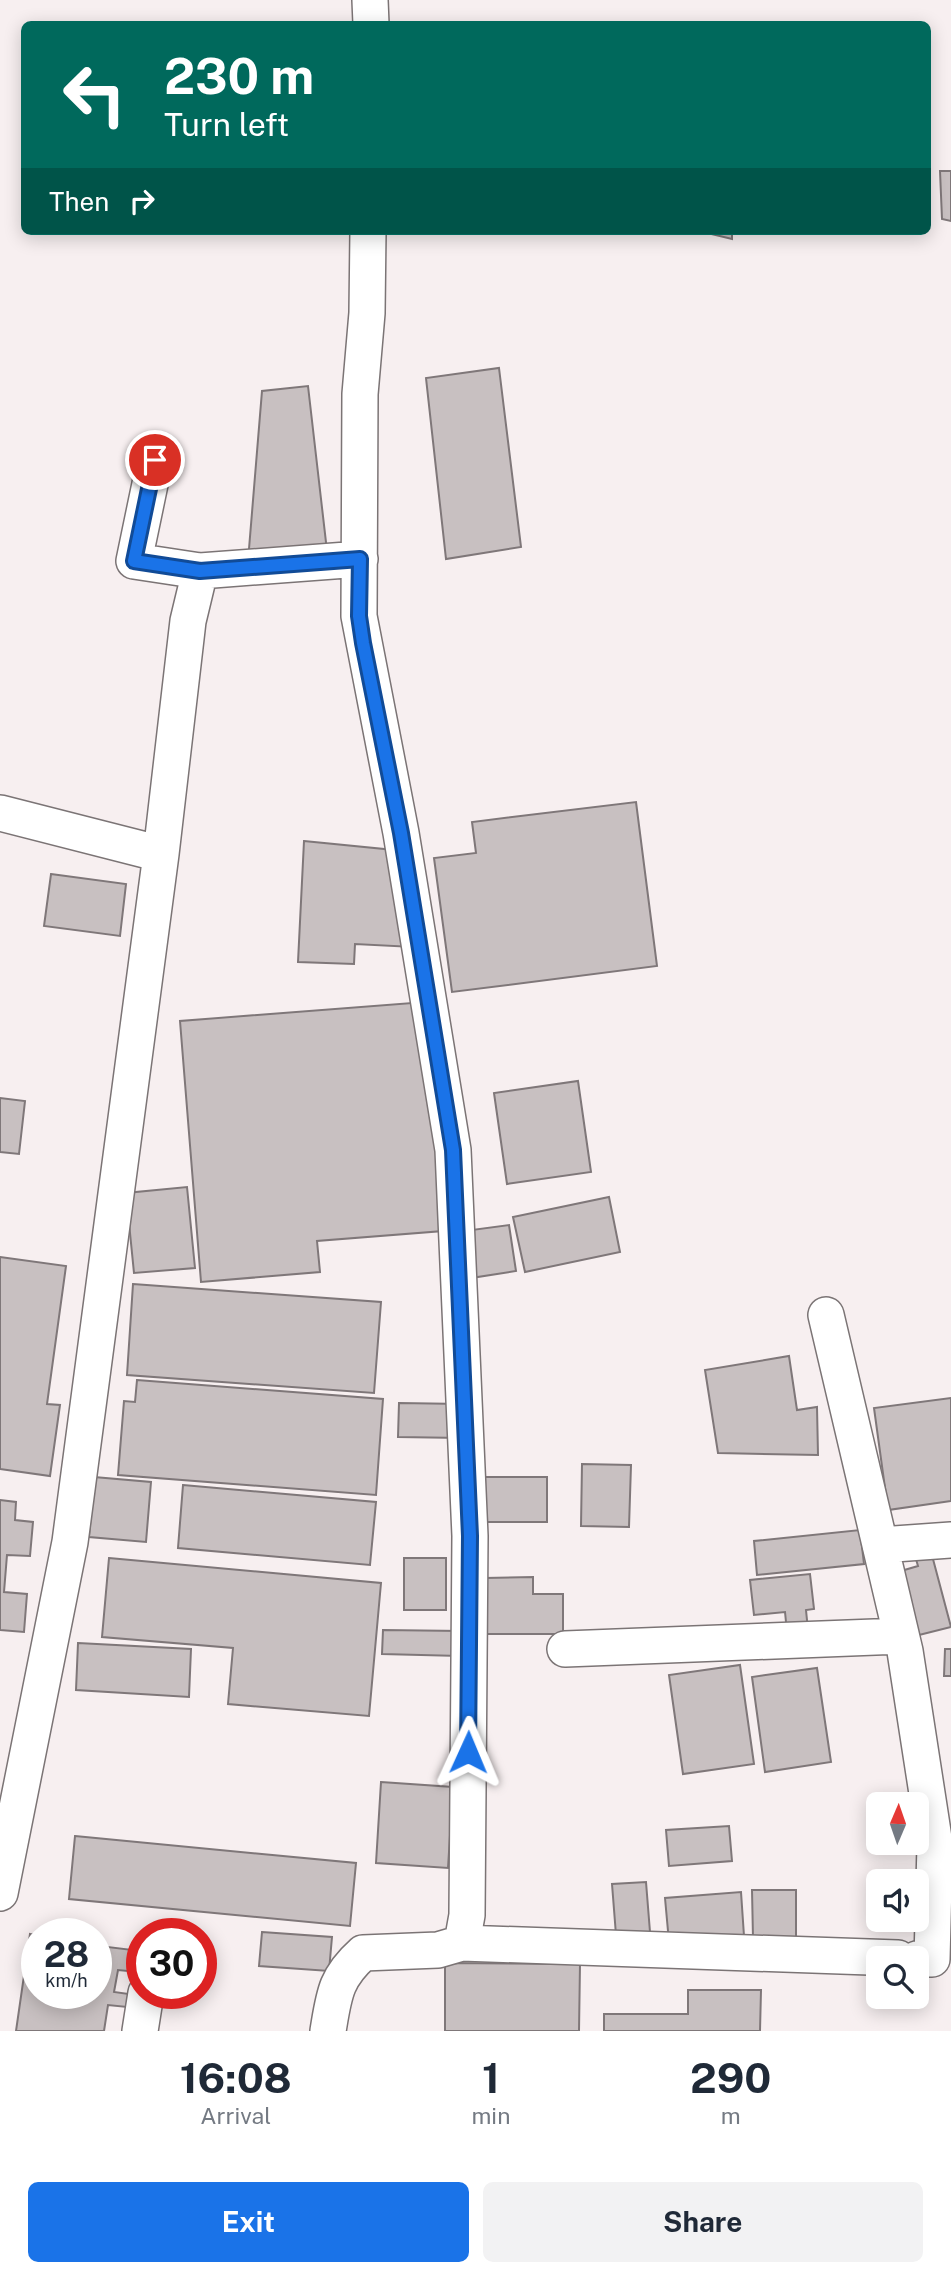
<!DOCTYPE html>
<html lang="en">
<head>
<meta charset="utf-8">
<style>
  body { margin:0; font-family:"Public Sans",sans-serif; background:#f2f2f3; color:#1f2937; height:100vh; display:flex; flex-direction:column; font-size:26px; white-space:nowrap }
  * { box-sizing:border-box; margin:0 }
  p { font-size:23px; color:#747a83 }
  .icon { flex:none; width:38px; height:38px; fill:none; stroke:currentColor; stroke-width:2; stroke-linecap:round; stroke-linejoin:round }
  .map { position:relative; height:2031px; overflow:hidden }
  .panel { display:flex; flex-direction:column; background:#fff; flex:1 }
  .panel>* { flex:none }
  .banner { position:absolute; left:21px; top:21px; width:910px; height:214px; border-radius:10px; box-shadow:0 4px 18px #0003; background:#00695c; color:#fff; overflow:hidden }
  .needle { width:46px; rotate:2deg }
  .buttons { position:absolute; left:866px; top:1792px; display:grid; gap:14px }
  .buttons a { display:grid; place-items:center; width:63px; height:63px; border-radius:10px; background:#fff; box-shadow:0 4px 18px #0003; font-size:35px }
  .speed { position:absolute; left:21px; top:1918px; display:flex; gap:14px; font-size:35px; font-weight:700; text-align:center }
  .speed>* { display:grid; place-content:center; width:91px; height:91px; border-radius:50%; background:#fff; box-shadow:0 4px 18px #0003; line-height:1 }
  .speed small { font-size:18px; font-weight:400 }
  .speed .limit { border:10px solid #d22; background:#fff; color:#111 }
  .pin { position:absolute; display:grid; place-items:center; width:60px; height:60px; color:#fff; margin:-30px; border:4px solid #fff; border-radius:50%; box-shadow:0 2px 7px #0007 }
  .me { position:absolute; width:77px; margin:-38px; rotate:1deg; stroke-linejoin:round; filter:drop-shadow(0 0 5px #0008) }
  .turn { display:flex; align-items:center; gap:24px; height:147px; padding:0 28px; font-size:32px }
  .turn .icon { width:91px; height:91px; stroke-width:2.5 }
  .turn b { display:block; font-size:49px; line-height:60px }
  .then { display:flex; align-items:center; height:66px; padding:0 28px; background:#0003; gap:14px; font-size:26px }
  .eta { display:flex; justify-content:space-evenly; align-items:center; height:119px; text-align:center }
  .eta b { font-size:42px; font-weight:700; line-height:49px }
  .primary-button { display:flex; gap:14px; margin-top:auto; padding:14px 28px }
  .primary-button a { flex:1; height:80px; border-radius:10px; background:#1a73e8; color:#fff; font-size:28px; font-weight:700; line-height:80px; text-align:center }
  .primary-button a+a { background:#f2f2f3; color:#1f2937 }
  .map>svg:first-child { display:block }
</style>
</head>
<body>
<div class="map">
<svg width="951" height="2031" viewBox="0 0 951 2031">
  <rect width="100%" height="100%" fill="#f7eff0"/>
  <path fill="#c8c0c1" stroke="#7f7779" stroke-width="2" d="M940,171h11v50l-9,-2z
    M732,231v8l-33,-8z
    M499,368l22,179 -75,12 -20,-181z
    M308,386l19,165 -79,10 14,-170z
    M636,802l21,164 -205,26 -18,-134 42,-5 -4,-31z
    M304,841l90,9 19,97 -58,-3 -1,20 -56,-2z
    M51,874l75,10 -6,52 -76,-10z
    M425,1002l18,229 -126,10 3,31 -119,10 -21,-261z
    M578,1081l13,91 -84,12 -13,-91z
    M0,1098l25,3 -6,53 -19,-2z
    M187,1187l8,81 -61,5 -8,-80z
    M609,1197l11,55 -95,20 -12,-55z
    M509,1225l7,46 -45,7 -7,-47z
    M0,1257l66,9 -19,138 13,1 -10,71 -50,-7z
    M133,1284l248,18 -7,91 -247,-18z
    M789,1356l8,54 20,-3 1,48 -100,-2 -13,-83z
    M137,1380l246,19 -7,96 -258,-20 6,-74 11,1z
    M951,1398v103l-63,9 -14,-102z
    M399,1403l64,1 -1,34 -64,-1z
    M582,1464l49,1 -2,62 -48,-1z
    M94,1477l57,5 -5,60 -57,-5z
    M477,1477h70v45h-69z
    M183,1485l193,17 -6,63 -192,-17z
    M0,1500l16,2 -1,18 18,2 -3,34 -23,-1 -3,37 23,2 -3,38 -24,-2z
    M860,1530l4,34 -107,11 -3,-34z
    M929,1544l22,83 -40,10 -17,-64 24,-7 -5,-17z
    M109,1558l272,25 -12,133 -141,-12 5,-56 -131,-11z
    M404,1558h42v52h-42z
    M810,1574l4,35 -8,1 2,20 -21,2 -2,-20 -31,3 -4,-35z
    M533,1577v17h30v40h-77l-1,-56z
    M383,1630l78,1 -1,25 -78,-2z
    M78,1643l113,6 -2,48 -113,-7z
    M945,1649h6v27h-7z
    M740,1665l14,99 -71,10 -14,-99z
    M817,1668l14,94 -66,10 -13,-95z
    M381,1782l72,5 -5,81 -72,-5z
    M729,1826l3,35 -63,5 -3,-36z
    M75,1836l281,27 -6,63 -281,-27z
    M646,1882l4,50 -34,3 -4,-51z
    M752,1890h44v48h-43z
    M741,1892l3,44 -75,6 -4,-44z
    M262,1932l70,5 -3,34 -70,-5z
    M30,1934l7,1v58h59v-38l2,1 2,-10 41,5 -3,21 -20,-2 -4,22 15,2 -2,13 -19,-2 -4,26h-88z
    M445,1963l135,1 -1,67h-134z
    M688,1990h73l-1,41h-156v-17h84z"/>
  <g fill="none" stroke-linecap="round" stroke-linejoin="round">
    <defs>
      <path id="minor" d="M370,0l1,24
        M155,460l-21,101 66,10
        M0,813l161,41 -91,688 -70,351
        M161,854l27,-233 12,-50 160,-12
        M826,1315l79,336 30,194 -3,114h-15
        M880,1545l71,-5
        M565,1649l336,-13
        M462,1943l436,15
        M140,2031l6,-38
        M328,2031c6,-36 7,-53 35,-78l75,-3 24,-7 5,-28 3,-379 -17,-386 -52,-317 -42,-217 1,-222 7,-81 1,-82"/>
    </defs>
    <use href="#minor" stroke="#7b7475" stroke-width="38"/>
    <use href="#minor" stroke="#fff" stroke-width="35"/>
  </g>
  <g fill="none" stroke-linecap="round" stroke-linejoin="round">
    <defs>
      <path id="route" d="M155,460l-21,101 66,10 160,-12 -1,57 4,27 38,190 52,317 17,386 -2,216"/>
    </defs>
    <use href="#route" stroke="#114b97" stroke-width="18"/>
    <use href="#route" stroke="#1a73e8" stroke-width="12"/>
  </g>
</svg>
<div class="buttons">
<a><svg class="needle" viewBox="-14 -14 28 28"><path d="M0-13l5 13h-10z" fill="#e53935"/><path d="M0 13l5-13h-10z" fill="#747a83"/></svg></a>
<a><svg class="icon" aria-label="sound" viewBox="0 0 24 24"><path d="M4 9h4l5-4v14l-5-4H4zM17 9q2 3 0 6"/></svg></a>
<a><svg class="icon" aria-label="search" viewBox="0 0 24 24"><circle cx="10" cy="10" r="6"/><path d="M15 15l6 6"/></svg></a>
</div>
<div class="speed"><div>28<small>km/h</small></div><div class="limit">30</div></div>
<div class="pin" style="left:155px;top:460px;background:#d93025"><svg class="icon" aria-label="arrive" viewBox="0 0 24 24"><path d="M6 21V4h12l-3 4 3 4H6"/></svg></div>
<svg class="me" style="left:468px;top:1752px" viewBox="-20 -20 40 40"><path d="M0-17L14 15 0 8-14 15z" fill="#1a73e8" stroke="#fff" stroke-width="4"/></svg>
<div class="banner">
<div class="turn"><svg class="icon" aria-label="left" viewBox="0 0 24 24"><path d="M17 20v-9H6M10 6l-5 5 5 5"/></svg><div><b>230 m</b>Turn left</div></div>
<div class="then">Then<svg class="icon" aria-label="right" viewBox="0 0 24 24"><path d="M7 20v-9h11M14 6l5 5-5 5"/></svg></div>
</div>
</div>
<section class="panel">
<div class="eta">
<div><b>16:08</b><p>Arrival</p></div>
<div><b>1</b><p>min</p></div>
<div><b>290</b><p>m</p></div>
</div>
<div class="primary-button"><a>Exit</a><a>Share</a></div>
</section>
</body>
</html>
